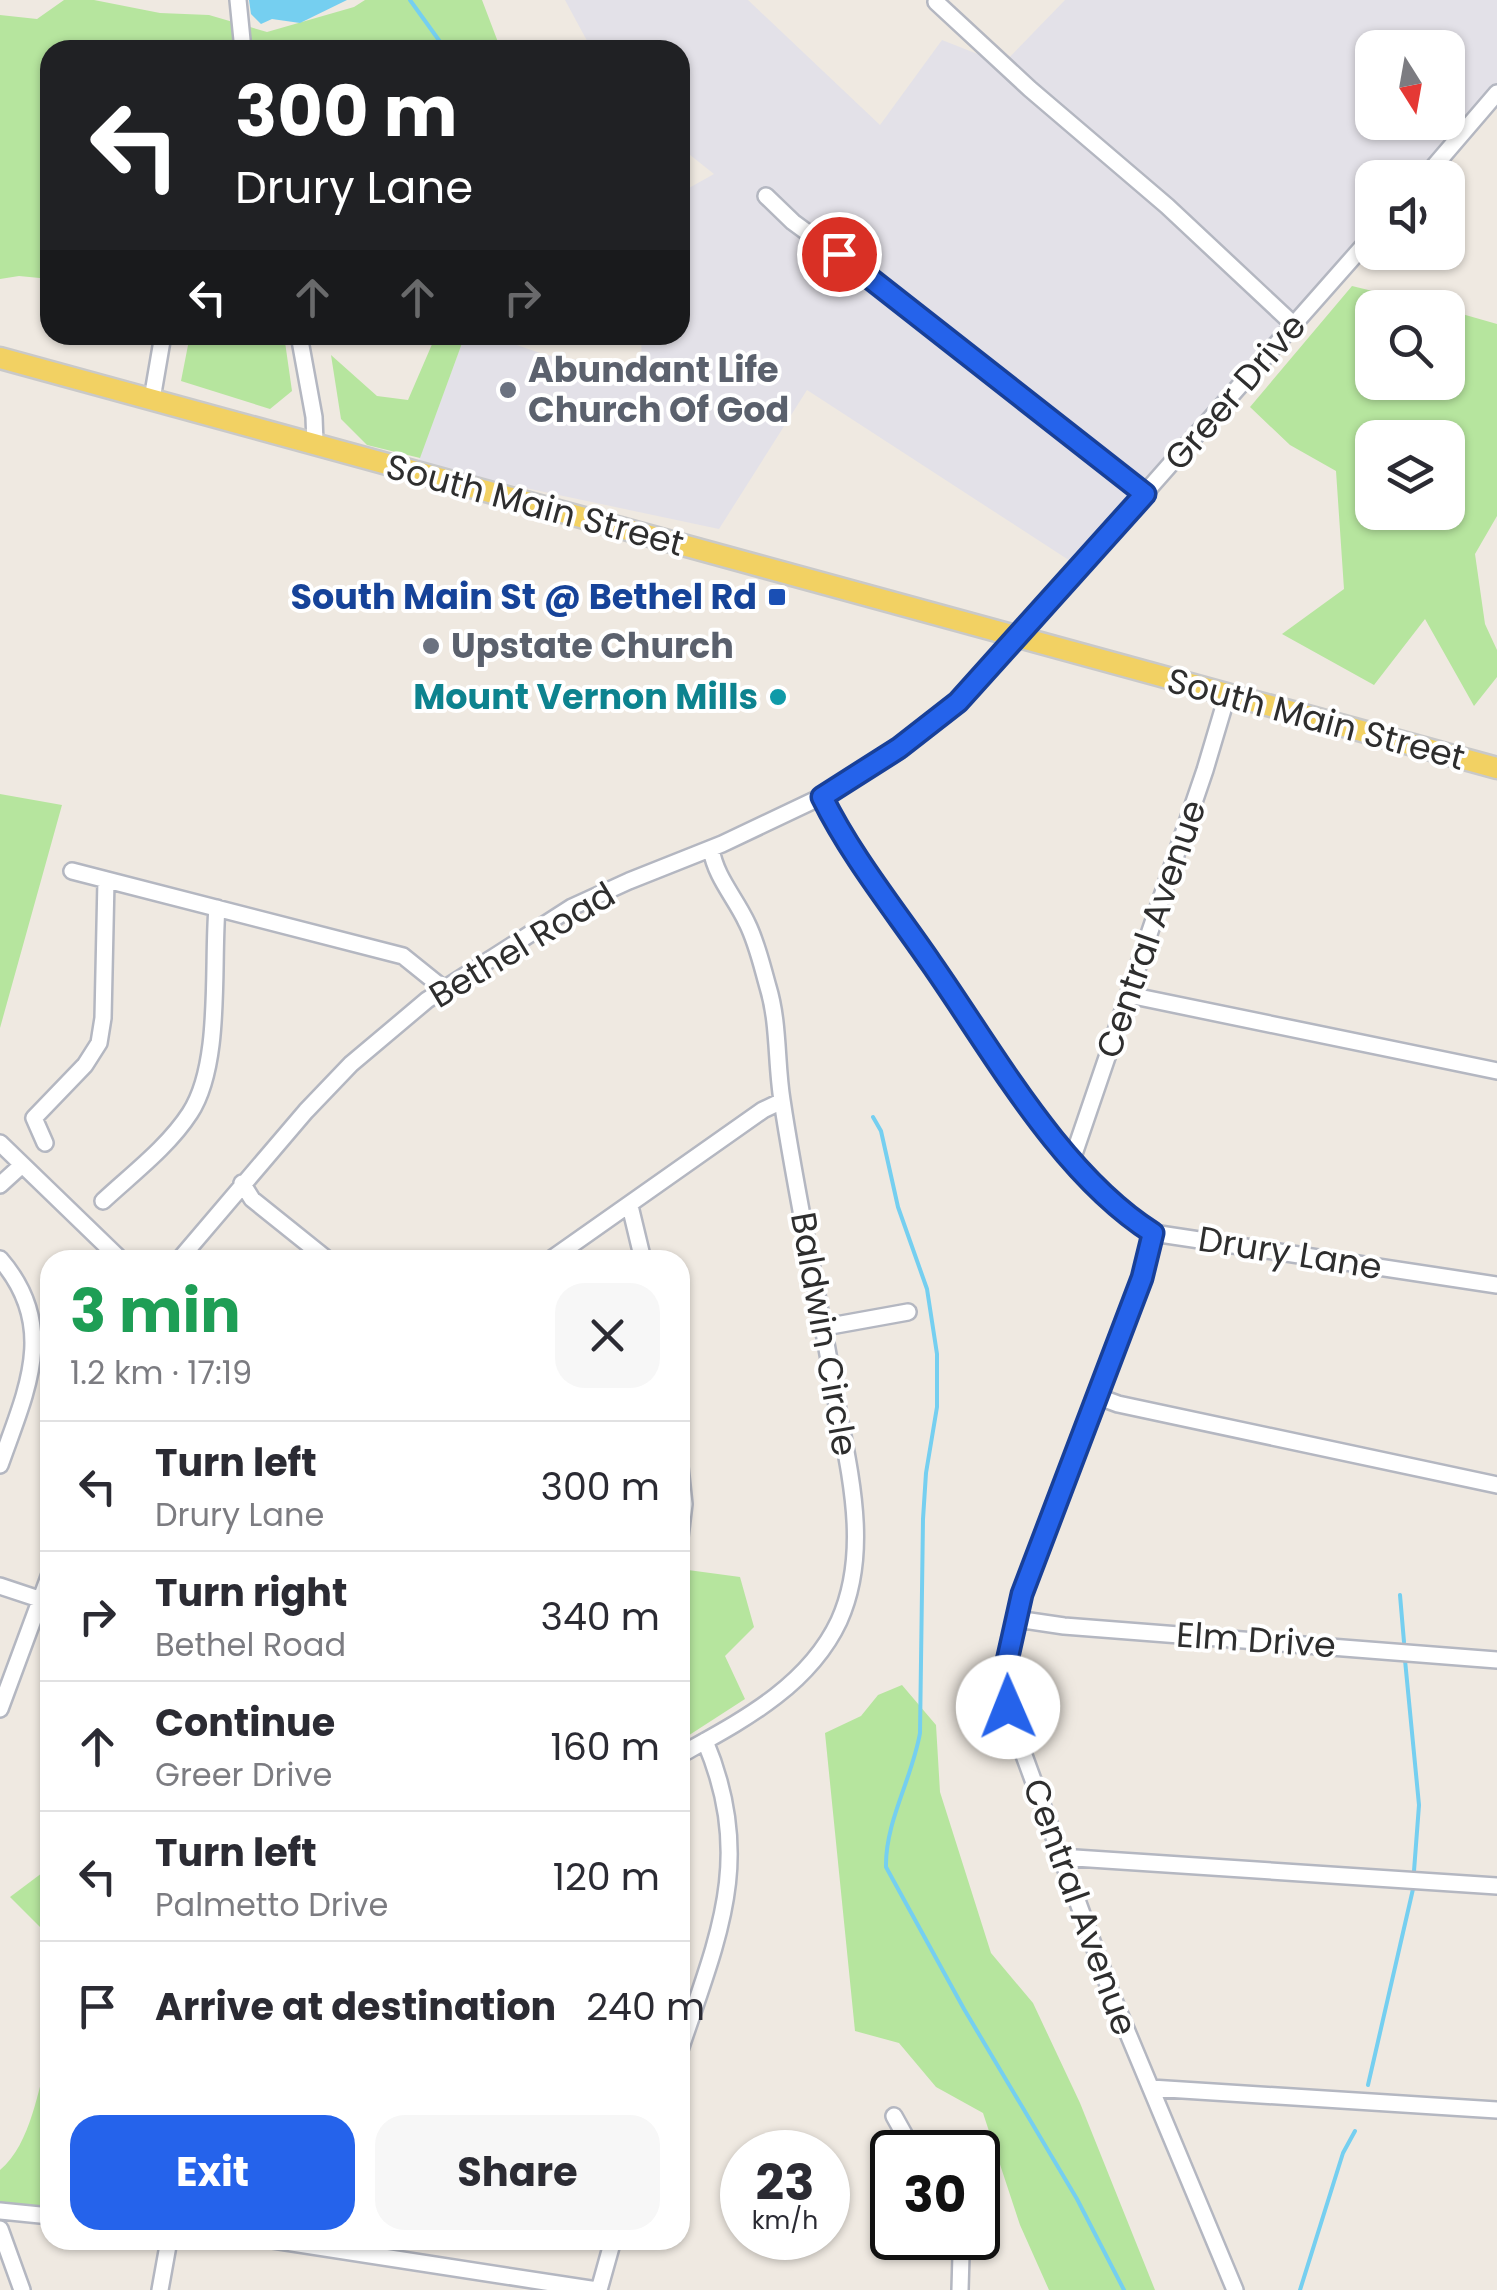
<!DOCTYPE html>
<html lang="en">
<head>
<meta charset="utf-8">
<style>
  body { margin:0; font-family:Poppins,sans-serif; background:#f7f7f7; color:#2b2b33; height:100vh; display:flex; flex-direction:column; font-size:38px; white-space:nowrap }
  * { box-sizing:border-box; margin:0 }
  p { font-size:32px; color:#7c7c81 }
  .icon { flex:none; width:55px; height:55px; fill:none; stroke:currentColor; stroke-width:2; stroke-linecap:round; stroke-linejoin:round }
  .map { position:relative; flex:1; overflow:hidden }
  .sheet { position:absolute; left:40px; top:1250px; width:650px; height:1000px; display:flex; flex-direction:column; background:#fff; border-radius:30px; box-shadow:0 2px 8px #0004 }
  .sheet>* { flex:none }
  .top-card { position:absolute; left:40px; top:40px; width:650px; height:305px; border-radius:30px; box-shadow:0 2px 8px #0004; background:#202124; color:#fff; overflow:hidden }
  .needle { width:65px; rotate:169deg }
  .tools { position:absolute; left:1355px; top:30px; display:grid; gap:20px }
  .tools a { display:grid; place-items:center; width:110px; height:110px; border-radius:20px; background:#fff; box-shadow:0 2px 8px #0004; font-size:50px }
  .speed { position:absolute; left:720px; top:2130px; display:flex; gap:20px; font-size:50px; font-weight:700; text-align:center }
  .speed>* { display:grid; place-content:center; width:130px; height:130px; border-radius:50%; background:#fff; box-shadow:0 2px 8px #0004; line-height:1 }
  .speed small { font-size:25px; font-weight:400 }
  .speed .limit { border:5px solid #111; border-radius:15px; background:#fff; color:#111 }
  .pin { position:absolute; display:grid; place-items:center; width:85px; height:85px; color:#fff; margin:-42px; border:5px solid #fff; border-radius:50%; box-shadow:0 2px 10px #0007 }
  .me { position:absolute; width:110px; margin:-55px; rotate:359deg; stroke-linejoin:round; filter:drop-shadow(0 0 8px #0008) }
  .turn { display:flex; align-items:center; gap:35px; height:210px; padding:0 30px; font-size:45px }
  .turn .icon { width:130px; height:130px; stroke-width:2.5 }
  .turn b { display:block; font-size:70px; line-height:85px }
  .lanes { display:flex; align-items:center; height:95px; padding:0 30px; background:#0003; justify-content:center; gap:50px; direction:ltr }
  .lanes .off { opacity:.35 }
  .round { display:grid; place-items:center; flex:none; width:105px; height:105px; border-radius:30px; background:#f7f7f7 }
  .head { display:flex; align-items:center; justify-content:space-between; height:170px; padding:0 30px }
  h1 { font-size:60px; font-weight:700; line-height:75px; color:#1e9e55 }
  .button { display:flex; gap:20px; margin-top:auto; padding:20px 30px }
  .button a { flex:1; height:115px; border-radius:30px; background:#2563eb; color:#fff; font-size:40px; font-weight:700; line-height:115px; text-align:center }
  .button a+a { background:#f7f7f7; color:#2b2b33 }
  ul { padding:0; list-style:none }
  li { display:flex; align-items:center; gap:30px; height:130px; padding:0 30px; border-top:2px solid #e1e1e2 }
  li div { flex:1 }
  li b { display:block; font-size:38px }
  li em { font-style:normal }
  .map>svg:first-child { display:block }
</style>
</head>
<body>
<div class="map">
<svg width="1497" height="2290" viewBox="0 0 1497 2290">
  <rect width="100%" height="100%" fill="#efe9e1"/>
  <path fill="#e3e1e8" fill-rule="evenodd" d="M565,0h183l132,125 62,-85 61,24 62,-64h432v91l-76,86 -49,1v56l-291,334 -274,-178 -88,139 -302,-64 48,-130h22l59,20 96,15 -1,-35h39v-142l34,-19 -34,-27v-97h-88zM1372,48h76v74h-76z"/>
  <path fill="#b6e59e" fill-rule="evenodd" d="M64,0h30l66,13 49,2 58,17 87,-25 11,-7h117l19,50h-451v229l-31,-3 -19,3v-264l37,4z
    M1352,286l86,21 -66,1v74h76v-72l49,14v192l-22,38 10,70 12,26v27l-23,29 -49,-87 -51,66 -92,-51 62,-45 -8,-118 -46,-26 -40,-38zM1372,438h76v74h-76z
    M190,335h94l8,56 -22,18 -89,-28z
    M436,335h29l-45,123 -53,-13 -26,-26 -10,-64 46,41 31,4z
    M0,794l62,11 -62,223z
    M688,1570l52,7 14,50 -29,29 20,43 -65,42v-163z
    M902,1685l34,40 4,67 51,161 42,50 47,100 75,187h-106l-29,-65 -37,-112 -47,-26 -37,-44 -44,-12 -30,-298 36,-17 17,-21z
    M50,1867v70l-40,-40z
    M50,2052v120l-6,35 -44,-5v-32c32,-27 37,-81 50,-118z"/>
  <path fill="#75cff0" d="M249,0h98l-47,23 -28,-4 -11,5 -10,-10z"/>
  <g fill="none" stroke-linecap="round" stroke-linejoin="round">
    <path stroke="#75cff0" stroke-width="4" d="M410,0l36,50
      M873,1117l8,14 17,76 29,82 10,65v53l-11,66 -3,46 -3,214c-8,46 -35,89 -34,134l78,142 113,190 47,91
      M1400,1595l4,47
      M1405,1660l14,145 -5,66
      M1368,2085l45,-196
      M1300,2290l43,-137 12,-22"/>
    <defs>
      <path id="minor" d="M238,0l5,50
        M936,2l94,87 137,117 126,118
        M1424,178l73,-85
        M766,196l27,26 121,89 231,183
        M299,335l15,82 1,26
        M152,399l11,-64
        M821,797c29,57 70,108 106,160 62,90 134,218 226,276l344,52
        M72,871l331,85 41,33
        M1129,995l368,76
        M0,1143l121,117
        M45,1143l-11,-25 51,-53 14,-22 4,-25 3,-138
        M1072,1160l133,-390 22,-74
        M242,1183l10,16 76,61
        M0,1185l22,-20
        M103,1201c29,-27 65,-54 87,-88 32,-49 22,-146 27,-205
        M630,1206l13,54
        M1153,1233l-11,45 -119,317c-12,40 -23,80 -13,122l101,276 124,297
        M0,1259c59,68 26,132 0,206
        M179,1260l127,-149 45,-47 76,-64 145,-93 57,-26 93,-37 99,-47 115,-76 42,-39 394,-446
        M550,1260l213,-150 19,-9
        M825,1327l83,-15
        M1099,1397l19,7 379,81
        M680,1467l4,37 -4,33
        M0,1586l39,13
        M1016,1619l48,7 433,34
        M0,1709l50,-135
        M680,1755c61,-34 128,-68 159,-134 34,-75 7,-161 -6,-238 -16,-95 -37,-189 -51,-283 -6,-37 -3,-77 -14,-113 -6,-21 -11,-44 -21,-64 -12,-26 -31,-45 -36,-74
        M1060,1857l437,29
        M680,2050c38,-113 75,-191 25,-309
        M1151,2088l346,22
        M894,2116l20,36
        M0,2211l50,5
        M0,2229l22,61
        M957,2238l4,17 -1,35
        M273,2240l324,50
        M160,2290l9,-50
        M599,2290l14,-50"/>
      <path id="major" d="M0,358l1497,410"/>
    </defs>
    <use href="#minor" stroke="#b4b7c1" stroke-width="20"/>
    <use href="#major" stroke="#c9c9c9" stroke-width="25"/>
    <use href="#minor" stroke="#fff" stroke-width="15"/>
    <use href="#major" stroke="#f2d163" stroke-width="20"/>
  </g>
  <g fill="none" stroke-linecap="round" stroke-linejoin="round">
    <defs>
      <path id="route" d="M839,254l306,240 -187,208 -59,46 -77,49c29,59 72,112 109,166 63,90 129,211 222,270l-11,45 -120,316 -15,67 1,46"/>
    </defs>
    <use href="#route" stroke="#184099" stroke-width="25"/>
    <use href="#route" stroke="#2563eb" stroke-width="18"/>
  </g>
  <g fill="#6b7280" stroke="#fff" stroke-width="4">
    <circle cx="508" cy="390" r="10"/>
    <circle cx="431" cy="646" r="10"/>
  </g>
  <rect fill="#1a4fb4" stroke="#fff" stroke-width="4" x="767" y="587" width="20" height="20" rx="5"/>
  <circle fill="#0f9aa8" stroke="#fff" stroke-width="4" cx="778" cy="697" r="10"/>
  <g text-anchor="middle" stroke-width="8" stroke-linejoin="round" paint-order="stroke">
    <g font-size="35" font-weight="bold" fill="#5b616d" stroke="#fff" text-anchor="start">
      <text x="528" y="382">Abundant Life<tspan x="528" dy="40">Church Of God</tspan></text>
      <text x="451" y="658">Upstate Church</text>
    </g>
    <g font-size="35" fill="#2e2e2e" stroke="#fff">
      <text transform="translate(1235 392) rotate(-49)" y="12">Greer Drive</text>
      <text transform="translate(535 505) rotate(15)" y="12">South Main Street</text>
      <text transform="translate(1316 719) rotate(15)" y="12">South Main Street</text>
      <text transform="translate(1151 929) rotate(-71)" y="12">Central Avenue</text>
      <text transform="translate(522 945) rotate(-31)" y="12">Bethel Road</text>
      <text transform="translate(1290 1253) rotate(9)" y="12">Drury Lane</text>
      <text transform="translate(824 1334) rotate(80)" y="12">Baldwin Circle</text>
      <text transform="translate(1256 1640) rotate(4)" y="12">Elm Drive</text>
      <text transform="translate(1080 1907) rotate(70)" y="12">Central Avenue</text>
    </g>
    <g font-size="35" font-weight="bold" fill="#164399" stroke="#fff" text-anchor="end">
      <text x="757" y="609">South Main St @ Bethel Rd</text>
    </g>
    <g font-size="35" font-weight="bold" fill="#0d838f" stroke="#fff" text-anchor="end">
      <text x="758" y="709">Mount Vernon Mills</text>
    </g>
  </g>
</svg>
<div class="tools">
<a><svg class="needle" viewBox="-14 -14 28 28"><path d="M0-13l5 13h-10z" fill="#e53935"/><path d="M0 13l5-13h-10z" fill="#7c7c81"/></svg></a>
<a><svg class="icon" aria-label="sound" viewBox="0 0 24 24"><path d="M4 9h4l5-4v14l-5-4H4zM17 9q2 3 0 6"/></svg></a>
<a><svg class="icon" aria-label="search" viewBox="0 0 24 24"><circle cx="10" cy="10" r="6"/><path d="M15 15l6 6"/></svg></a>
<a><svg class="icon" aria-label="layers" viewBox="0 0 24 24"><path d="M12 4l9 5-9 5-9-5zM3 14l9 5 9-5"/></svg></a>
</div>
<div class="speed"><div>23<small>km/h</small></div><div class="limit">30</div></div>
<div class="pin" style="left:839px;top:254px;background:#d93025"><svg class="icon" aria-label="arrive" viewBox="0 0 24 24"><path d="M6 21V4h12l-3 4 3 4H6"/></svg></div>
<svg class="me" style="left:1008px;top:1707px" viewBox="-20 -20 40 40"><circle r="19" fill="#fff"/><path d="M0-13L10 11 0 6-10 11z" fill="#2563eb"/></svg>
<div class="top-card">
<div class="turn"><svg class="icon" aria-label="left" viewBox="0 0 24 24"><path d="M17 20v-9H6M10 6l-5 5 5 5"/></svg><div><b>300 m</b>Drury Lane</div></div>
<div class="lanes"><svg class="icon" aria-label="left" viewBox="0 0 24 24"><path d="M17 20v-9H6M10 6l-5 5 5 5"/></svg><svg class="icon off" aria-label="ahead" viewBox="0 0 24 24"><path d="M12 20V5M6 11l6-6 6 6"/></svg><svg class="icon off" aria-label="ahead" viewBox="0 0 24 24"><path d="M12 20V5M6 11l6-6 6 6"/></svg><svg class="icon off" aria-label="right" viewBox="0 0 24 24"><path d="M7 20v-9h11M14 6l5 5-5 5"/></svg></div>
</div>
<section class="sheet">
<div class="head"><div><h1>3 min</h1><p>1.2 km · 17:19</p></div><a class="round"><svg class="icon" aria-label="close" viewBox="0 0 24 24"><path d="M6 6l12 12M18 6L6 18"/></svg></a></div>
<ul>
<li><svg class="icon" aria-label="left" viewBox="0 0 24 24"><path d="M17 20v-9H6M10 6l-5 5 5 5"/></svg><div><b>Turn left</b><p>Drury Lane</p></div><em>300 m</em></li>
<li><svg class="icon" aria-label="right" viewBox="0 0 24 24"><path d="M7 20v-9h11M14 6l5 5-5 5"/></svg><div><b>Turn right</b><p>Bethel Road</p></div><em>340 m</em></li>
<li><svg class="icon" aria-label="ahead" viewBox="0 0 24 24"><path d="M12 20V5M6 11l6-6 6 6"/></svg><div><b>Continue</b><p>Greer Drive</p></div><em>160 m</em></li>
<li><svg class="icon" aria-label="left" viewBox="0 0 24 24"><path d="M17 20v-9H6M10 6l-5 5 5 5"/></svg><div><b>Turn left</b><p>Palmetto Drive</p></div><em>120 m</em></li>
<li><svg class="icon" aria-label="arrive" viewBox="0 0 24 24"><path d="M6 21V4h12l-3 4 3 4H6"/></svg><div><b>Arrive at destination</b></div><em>240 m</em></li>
</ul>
<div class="button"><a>Exit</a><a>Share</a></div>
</section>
</div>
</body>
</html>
